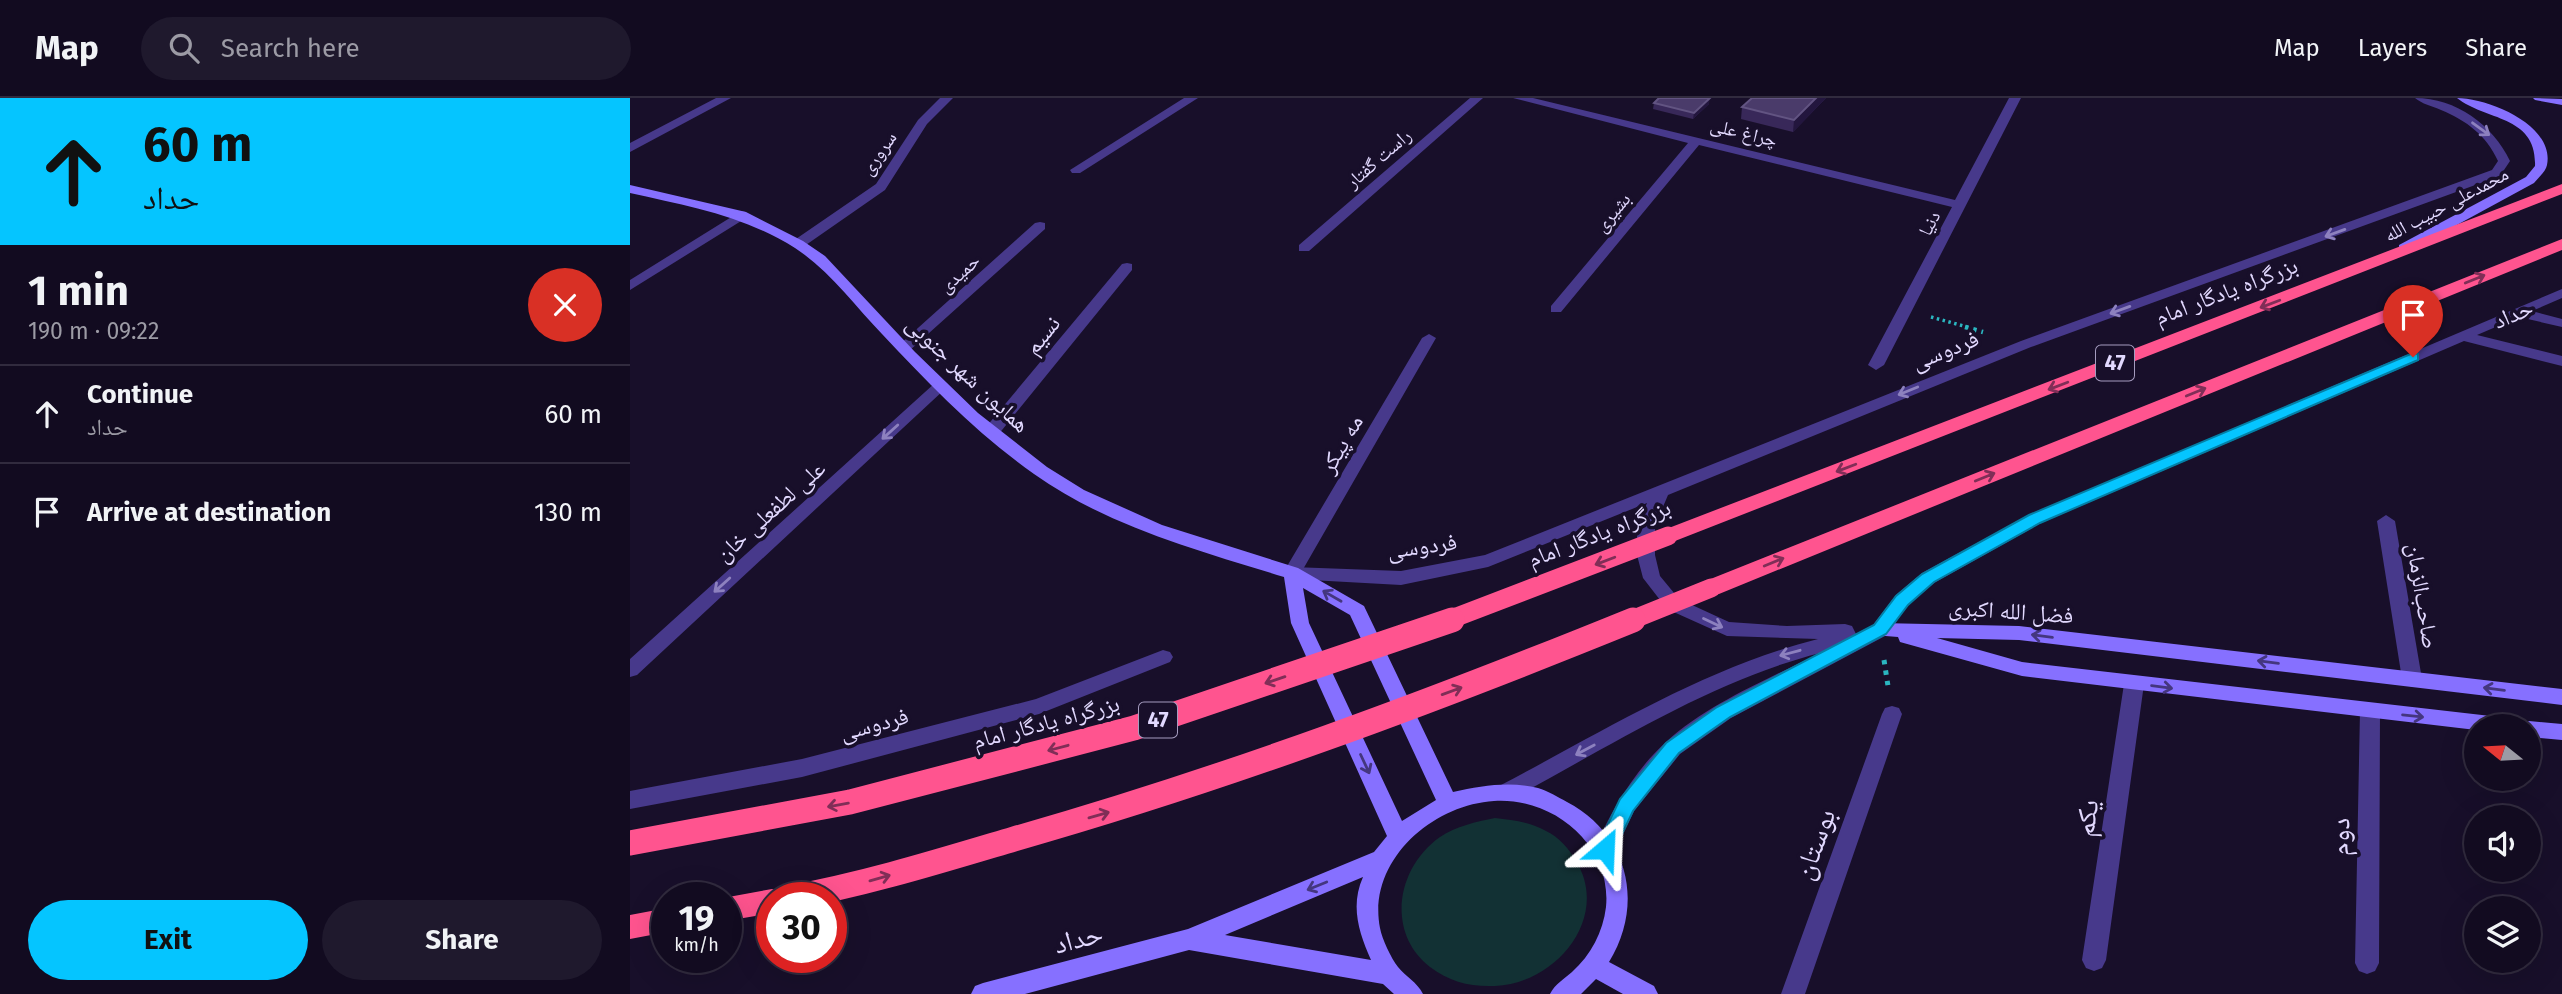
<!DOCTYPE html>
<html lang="en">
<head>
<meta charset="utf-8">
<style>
  body { margin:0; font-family:"Fira Sans","Noto Naskh Arabic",sans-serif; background:#1f192d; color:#f1f3f6; height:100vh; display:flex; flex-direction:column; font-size:26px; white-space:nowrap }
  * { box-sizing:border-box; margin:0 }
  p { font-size:23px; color:#9c9ba5 }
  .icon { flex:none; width:38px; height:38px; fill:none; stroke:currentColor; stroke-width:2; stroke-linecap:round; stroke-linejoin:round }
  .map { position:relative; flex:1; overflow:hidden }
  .panel { display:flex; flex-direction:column; background:#120b20; width:630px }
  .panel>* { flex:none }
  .guide { background:#05c5ff; color:#111; overflow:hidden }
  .needle { width:46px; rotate:288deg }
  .controls { position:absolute; left:1834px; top:616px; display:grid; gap:14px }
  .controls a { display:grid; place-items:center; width:77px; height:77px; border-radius:50%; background:#120b20; box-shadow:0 7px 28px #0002,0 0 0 2px #312b3e; font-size:35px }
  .speed { position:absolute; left:21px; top:784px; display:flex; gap:14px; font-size:35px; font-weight:700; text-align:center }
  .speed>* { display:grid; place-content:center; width:91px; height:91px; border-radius:50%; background:#120b20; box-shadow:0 7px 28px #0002,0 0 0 2px #312b3e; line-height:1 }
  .speed small { font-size:18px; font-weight:400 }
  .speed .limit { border:10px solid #d22; background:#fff; color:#111 }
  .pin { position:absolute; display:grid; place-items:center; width:60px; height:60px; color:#fff; margin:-72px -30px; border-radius:50% 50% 50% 0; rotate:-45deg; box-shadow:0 0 7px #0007 }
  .pin .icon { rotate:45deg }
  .me { position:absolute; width:77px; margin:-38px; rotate:26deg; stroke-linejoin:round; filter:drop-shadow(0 0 5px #0008) }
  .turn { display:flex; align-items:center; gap:24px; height:147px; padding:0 28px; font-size:32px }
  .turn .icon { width:91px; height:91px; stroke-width:2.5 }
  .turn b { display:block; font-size:49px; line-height:60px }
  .round { display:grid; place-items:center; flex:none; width:74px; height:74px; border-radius:37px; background:#1f192d }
  .overview { display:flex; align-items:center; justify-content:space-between; height:119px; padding:0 28px }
  h1 { font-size:42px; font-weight:700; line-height:52px }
  .button { display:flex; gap:14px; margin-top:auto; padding:14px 28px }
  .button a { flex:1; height:80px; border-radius:42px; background:#05c5ff; color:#111; font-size:28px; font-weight:700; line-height:80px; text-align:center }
  .button a+a { background:#1f192d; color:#f1f3f6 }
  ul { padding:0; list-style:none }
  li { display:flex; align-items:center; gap:21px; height:98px; padding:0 28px; border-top:2px solid #312b3e }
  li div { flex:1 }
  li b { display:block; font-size:26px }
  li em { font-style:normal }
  header { display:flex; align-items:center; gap:42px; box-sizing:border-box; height:98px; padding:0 35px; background:#120b20; border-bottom:2px solid #312b3e }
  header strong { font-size:33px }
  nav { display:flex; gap:38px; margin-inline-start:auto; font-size:24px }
  .search { width:490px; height:63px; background:#1f192d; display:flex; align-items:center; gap:18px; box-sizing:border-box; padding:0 24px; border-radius:38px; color:#9c9ba5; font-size:26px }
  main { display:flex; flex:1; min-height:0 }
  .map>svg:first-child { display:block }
</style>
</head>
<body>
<header>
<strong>Map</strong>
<div class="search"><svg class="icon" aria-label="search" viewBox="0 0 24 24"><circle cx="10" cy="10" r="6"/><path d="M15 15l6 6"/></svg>Search here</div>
<nav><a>Map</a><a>Layers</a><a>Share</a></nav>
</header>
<main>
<section class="panel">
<div class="guide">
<div class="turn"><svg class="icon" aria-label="ahead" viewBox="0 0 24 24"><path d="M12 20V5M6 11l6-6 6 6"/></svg><div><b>60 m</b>حداد</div></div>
</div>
<div class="overview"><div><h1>1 min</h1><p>190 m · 09:22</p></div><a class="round" style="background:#d93025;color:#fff"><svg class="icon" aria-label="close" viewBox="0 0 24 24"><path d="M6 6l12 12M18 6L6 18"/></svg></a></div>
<ul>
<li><svg class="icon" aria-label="ahead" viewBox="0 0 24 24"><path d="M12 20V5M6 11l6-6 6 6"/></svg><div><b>Continue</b><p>حداد</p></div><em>60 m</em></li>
<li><svg class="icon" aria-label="arrive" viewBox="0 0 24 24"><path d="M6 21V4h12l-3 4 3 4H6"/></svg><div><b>Arrive at destination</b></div><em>130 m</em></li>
</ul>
<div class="button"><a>Exit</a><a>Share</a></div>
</section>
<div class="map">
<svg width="1932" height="896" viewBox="0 0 1932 896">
  <rect width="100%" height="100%" fill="#180f2a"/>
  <path fill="#123134" d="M865,720c18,2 35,4 51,13 13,6 23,18 30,30 35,57 -21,123 -81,125 -25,1 -45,-4 -65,-19 -44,-34 -34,-99 10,-130 16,-11 36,-15 55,-19z"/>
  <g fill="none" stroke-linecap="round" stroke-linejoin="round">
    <path stroke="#2bb6c0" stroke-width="3.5" stroke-dasharray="2.5 3.5" stroke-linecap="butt" d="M1301,219l40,11"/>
    <path stroke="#2bb6c0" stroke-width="4.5" stroke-dasharray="3.5 5" stroke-linecap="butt" d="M1335,229l18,5"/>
    <path stroke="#2bb6c0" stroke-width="5" stroke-dasharray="4.5 6" stroke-linecap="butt" d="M1254,562l4,26"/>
    <path fill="#47398b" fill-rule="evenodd" d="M86,0h15l-101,54v-9z
      M410,124l5,1v6l-136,122h-10l-2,-3 2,-3 136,-122z
      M497,165l5,1v6l-134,165h-12l-2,-4 2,-4 136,-163z
      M799,236l7,4 -138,240h-12l-3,-5 3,-5 136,-230z"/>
    <path fill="#47398b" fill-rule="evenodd" d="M310,0h13l-26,26 -42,66 -82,57h-10v-6l83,-57 42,-64z
      M554,0h14l-118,75h-8l-2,-3z
      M840,0h13l-174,153h-10v-6z
      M883,0h20l422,102 54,-102h12l-137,267 -8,5 -8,-5 84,-158 -253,-62 -138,167h-10v-6l137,-163z
      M1785,0c41,0 78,27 95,63l-10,15 -469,171 -363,148 -13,31v29l5,21 19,23 50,23 58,4 58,-2 7,2 4,8 17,-9 23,-30 26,-22 107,-58 533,-226v9l-30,13 30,8v8l-43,-10 -42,18 85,21v10l-98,-25 -423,182 -107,60 -26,22 -21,30 -156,83 -51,36 -46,57 -21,45 -8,2 -8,-2 -3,-7c18,-39 40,-78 72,-107 43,-39 103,-63 154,-89 -109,28 -206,91 -305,144l-7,3 -7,-3 -3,-6 3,-6c103,-54 203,-117 317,-146l-91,-3 -60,-27 -24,-31 -6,-23v-29l10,-23 -159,64 -87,18 -109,-6 -6,-1 -3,-5 3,-5 6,-1 109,4 84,-16 536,-214 471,-171 6,-9c-12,-26 -31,-40 -57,-51 -9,-4 -19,-6 -26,-12z
      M111,113l5,1v6l-116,72v-10z
      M310,283l5,2 3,3 -3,3 -308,286 -7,2v-18l305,-276z
      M1756,417l9,6 27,158 -3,5 -7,3 -7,-3 -3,-5 -25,-158z
      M533,552l7,2 3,5 -3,5 -131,52 -237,63 -172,32v-18l172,-32 234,-60z
      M1504,578l7,3 3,5 -38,276 -4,8 -8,3 -8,-3 -4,-8 42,-276 3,-5z
      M1740,605l7,2 3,6 -1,252 -4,8 -8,3 -8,-3 -4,-8 5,-252 3,-6z
      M1262,608l7,2 3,6 -97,280h-24l101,-280 3,-6z"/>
    <path fill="#8670ff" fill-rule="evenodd" d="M1827,0c31,0 98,27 90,67 -1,6 -8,12 -13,18l-125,68h-10v-6l127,-68 9,-11c2,-51 -49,-45 -78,-68z
      M1903,0l29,1v6l-27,-5z
      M0,87l116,27 57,29 22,15 90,96 63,61 69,54 37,23 78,35 136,43 66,38 89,186c29,-6 55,-11 85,-4 10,3 20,9 29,14 61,32 78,101 42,160l45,24 4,8h-35l-27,-15 -15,15h-31c5,-10 14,-15 22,-22 19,-17 31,-40 34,-65 6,-62 -53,-110 -112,-106 -63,4 -127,61 -114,127 2,11 11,30 18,39 8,10 19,15 25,27h-29l-11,-10 -194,-34 -164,44h-54l4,-8 8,-3 205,-54 186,-77 13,-16 -96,-213 -7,-46c-87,-27 -175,-50 -250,-103 -57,-40 -105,-90 -152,-140 -28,-29 -53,-64 -87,-86 -50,-32 -107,-42 -165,-55zM673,490l47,27 86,185 -34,21 -93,-198zM733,779c-13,29 -4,56 8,83l-146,-25z
      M1250,525l139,3 543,63v16l-543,-65 -82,-2 85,24 486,56 7,2 3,6h-42v4l-454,-54 -122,-34 -2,-5 -25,-2 -2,-5 2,-5z
      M1899,623l33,3v16l-33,-3v-11h-9z"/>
    <path fill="#ff548f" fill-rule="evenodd" d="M1932,86v10l-887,347 -7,2 -7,-2 -3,-5 3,-5z
      M1932,141v11l-843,344 -8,2 -8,-2 -3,-6 3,-6z
      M142,791l9,3 3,6h-12v15l-46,8v-23h-3z
      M37,810v24l-37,7v-24z"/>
    <path stroke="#ff548f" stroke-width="19" d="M816,523l222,-85
      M999,523l82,-33"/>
    <path stroke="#ff548f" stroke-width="25" d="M0,745l220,-41 284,-74 318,-108
      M159,800c77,-14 151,-37 225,-59 211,-60 417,-137 619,-219"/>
  </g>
  <path fill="#382859" d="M1122,0h74l-33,34 -52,-13 1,-12z
    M1024,5l55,1 -16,15 -40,-10z"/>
  <path fill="#23163e" d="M1080,0l-1,6 -16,15 1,-6z
    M1186,0h10l-33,34 1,-12z"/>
  <path fill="#4a3b6a" stroke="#625482" stroke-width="2" d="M1029,0h51l-16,15 -40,-10z
    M1122,0h64l-22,22 -52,-13z"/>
  <defs><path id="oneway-shaft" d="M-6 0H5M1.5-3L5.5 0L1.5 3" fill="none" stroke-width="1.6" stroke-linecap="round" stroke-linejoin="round" transform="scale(1.75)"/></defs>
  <g stroke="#8d81bf">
    <use href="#oneway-shaft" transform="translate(1851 31) rotate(36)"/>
    <use href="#oneway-shaft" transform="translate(1705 135) rotate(160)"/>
    <use href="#oneway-shaft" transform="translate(1490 212) rotate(160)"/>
    <use href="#oneway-shaft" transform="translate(1278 293) rotate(158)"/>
    <use href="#oneway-shaft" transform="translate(260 334) rotate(138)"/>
    <use href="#oneway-shaft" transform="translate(92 487) rotate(138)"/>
    <use href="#oneway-shaft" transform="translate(1083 525) rotate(25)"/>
    <use href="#oneway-shaft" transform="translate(1160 555) rotate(165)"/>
    <use href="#oneway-shaft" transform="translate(955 652) rotate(152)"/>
  </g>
  <g stroke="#802e57">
    <use href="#oneway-shaft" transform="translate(1845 181) rotate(-22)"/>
    <use href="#oneway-shaft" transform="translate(1640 206) rotate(159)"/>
    <use href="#oneway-shaft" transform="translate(1428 288) rotate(159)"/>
    <use href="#oneway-shaft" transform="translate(1566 294) rotate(-22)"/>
    <use href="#oneway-shaft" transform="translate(1216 370) rotate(159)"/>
    <use href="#oneway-shaft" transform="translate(1355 379) rotate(-22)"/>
    <use href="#oneway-shaft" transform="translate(975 463) rotate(159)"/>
    <use href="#oneway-shaft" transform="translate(1144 464) rotate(-22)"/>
    <use href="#oneway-shaft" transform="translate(645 582) rotate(161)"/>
    <use href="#oneway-shaft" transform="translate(822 593) rotate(-20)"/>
    <use href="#oneway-shaft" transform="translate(428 650) rotate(165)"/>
    <use href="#oneway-shaft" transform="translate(208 707) rotate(170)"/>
    <use href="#oneway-shaft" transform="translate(469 717) rotate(-16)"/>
    <use href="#oneway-shaft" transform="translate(250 780) rotate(-16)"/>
  </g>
  <g stroke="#44367f">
    <use href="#oneway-shaft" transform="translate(702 498) rotate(-150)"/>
    <use href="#oneway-shaft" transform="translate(1412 538) rotate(-173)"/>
    <use href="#oneway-shaft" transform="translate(1638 564) rotate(-173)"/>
    <use href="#oneway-shaft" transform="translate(1532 589) rotate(7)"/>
    <use href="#oneway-shaft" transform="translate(1864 591) rotate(-173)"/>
    <use href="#oneway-shaft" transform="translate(1783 618) rotate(6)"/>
    <use href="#oneway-shaft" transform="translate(735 666) rotate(65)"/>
    <use href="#oneway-shaft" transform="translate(687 788) rotate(158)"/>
  </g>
  <path fill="#05c5ff" stroke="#0380a6" stroke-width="2" d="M1783,255l5,1v6l-378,163 -106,59 -26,23 -22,29 -156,83 -51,36 -46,58 -21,44 -7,2 -7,-2 -2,-6 24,-50 46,-56 51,-36 157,-82 22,-29 26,-22 107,-59z"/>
  <g text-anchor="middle" stroke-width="7" stroke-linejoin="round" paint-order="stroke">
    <g font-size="19" fill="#e2d9ff" stroke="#180f2a">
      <text transform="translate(1114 34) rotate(14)" y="7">چراغ‌ علی</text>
      <text transform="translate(248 55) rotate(-55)" y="7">سروری</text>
      <text transform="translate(748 60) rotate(-41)" y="7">راست گفتار</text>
      <text transform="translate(1816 106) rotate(-28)" y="7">محمدعلی حبیب الله</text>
      <text transform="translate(982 114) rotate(-50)" y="7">بشیری</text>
      <text transform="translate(1299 125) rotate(-63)" y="7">دنیا</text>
      <text transform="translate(329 175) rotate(-42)" y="7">حمیدی</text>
    </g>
    <g fill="#180f2a" stroke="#a59cbf" stroke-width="2">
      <rect x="1466" y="247.5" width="38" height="35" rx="5"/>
      <rect x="509" y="604.5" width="38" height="35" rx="5"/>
    </g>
    <g font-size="21" font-weight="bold" fill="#e2d9ff">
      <text x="1485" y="272">47</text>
      <text x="528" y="629">47</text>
    </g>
    <g font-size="23" fill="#e2d9ff" stroke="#180f2a">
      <text transform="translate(1596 193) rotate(-21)" y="8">بزرگراه یادگار امام</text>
      <text transform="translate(1883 216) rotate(-23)" y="8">حداد</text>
      <text transform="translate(412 237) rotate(-51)" y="8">نسیم</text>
      <text transform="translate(1315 252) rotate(-22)" y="8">فردوسی</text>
      <text transform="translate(338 276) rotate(43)" y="8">همایون‌ شهر جنوبی</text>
      <text transform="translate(711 346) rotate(-60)" y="8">مه‌ پیکر</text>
      <text transform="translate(140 413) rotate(-42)" y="8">علی لطفعلی خان</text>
      <text transform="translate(969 435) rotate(-21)" y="8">بزرگراه یادگار امام</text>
      <text transform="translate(792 448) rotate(-8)" y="8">فردوسی</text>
      <text transform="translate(1793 498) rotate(81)" y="8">صاحب‌الزمان</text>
      <text transform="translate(1381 513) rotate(4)" y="8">فضل الله اکبری</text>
      <text transform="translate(416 624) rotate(-15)" y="8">بزرگراه یادگار امام</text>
      <text transform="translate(244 626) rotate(-15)" y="8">فردوسی</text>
    </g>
    <g font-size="28" fill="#e2d9ff" stroke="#180f2a">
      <text transform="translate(1456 720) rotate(-82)" y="10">یکم</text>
      <text transform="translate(1709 739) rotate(-89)" y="10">دوم</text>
      <text transform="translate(1184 746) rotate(-70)" y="10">بوستان</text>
      <text transform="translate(448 840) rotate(-15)" y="10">حداد</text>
    </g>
  </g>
</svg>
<div class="controls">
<a><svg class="needle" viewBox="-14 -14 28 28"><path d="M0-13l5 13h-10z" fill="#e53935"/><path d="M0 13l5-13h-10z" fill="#9c9ba5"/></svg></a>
<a><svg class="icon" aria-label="sound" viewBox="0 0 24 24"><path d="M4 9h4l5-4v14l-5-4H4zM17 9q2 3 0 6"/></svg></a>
<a><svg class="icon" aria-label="layers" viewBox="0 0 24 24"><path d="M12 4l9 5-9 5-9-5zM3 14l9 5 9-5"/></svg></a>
</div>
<div class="speed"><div>19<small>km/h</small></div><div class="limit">30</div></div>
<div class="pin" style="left:1783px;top:259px;background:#d93025"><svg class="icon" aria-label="arrive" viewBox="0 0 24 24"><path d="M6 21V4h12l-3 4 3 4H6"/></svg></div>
<svg class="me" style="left:975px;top:751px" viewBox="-20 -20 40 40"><path d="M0-17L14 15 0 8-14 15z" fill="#05c5ff" stroke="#fff" stroke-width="4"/></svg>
</div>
</main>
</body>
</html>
